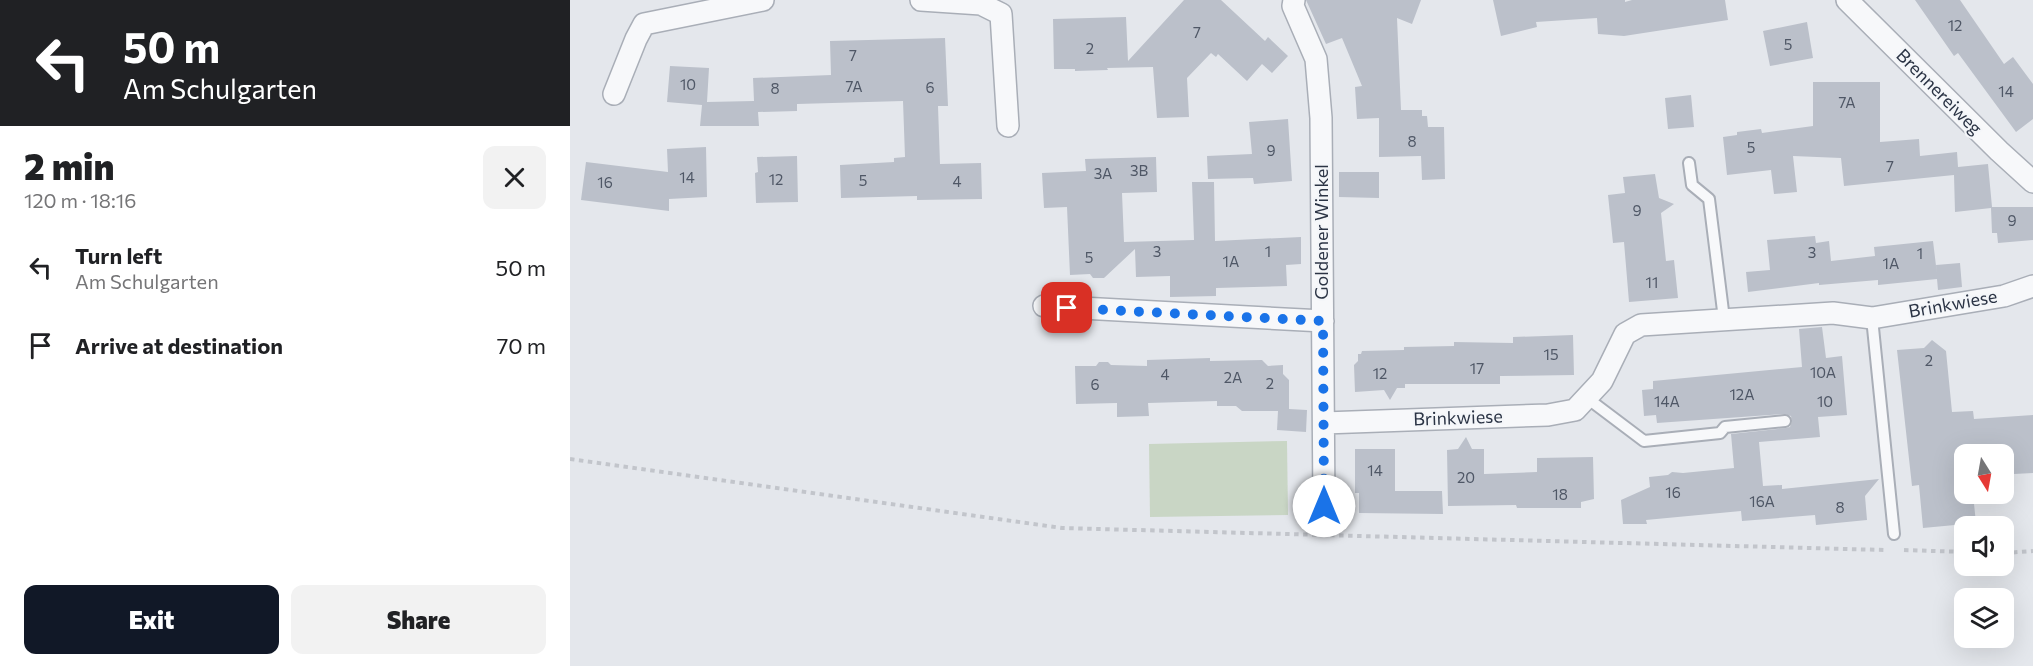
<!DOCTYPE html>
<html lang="en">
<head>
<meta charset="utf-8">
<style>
  body { margin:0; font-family:Commissioner,sans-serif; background:#f2f2f2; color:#202124; height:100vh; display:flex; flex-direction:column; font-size:22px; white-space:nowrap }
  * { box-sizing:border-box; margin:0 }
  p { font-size:20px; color:#757577 }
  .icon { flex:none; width:33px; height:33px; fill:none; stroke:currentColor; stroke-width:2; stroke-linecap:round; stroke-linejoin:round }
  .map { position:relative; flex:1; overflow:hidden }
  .drawer { display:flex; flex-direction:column; background:#fff; width:570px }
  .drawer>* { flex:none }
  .banner { background:#202124; color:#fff; overflow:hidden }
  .needle { width:39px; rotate:169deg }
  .buttons { position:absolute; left:1384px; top:444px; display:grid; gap:12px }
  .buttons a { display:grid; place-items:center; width:60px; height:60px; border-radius:12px; background:#fff; box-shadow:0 6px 24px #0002; font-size:30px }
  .pin { position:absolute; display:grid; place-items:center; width:51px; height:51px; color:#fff; margin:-26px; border-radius:12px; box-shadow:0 3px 9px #0006 }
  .me { position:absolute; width:66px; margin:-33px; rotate:0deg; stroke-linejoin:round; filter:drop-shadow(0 0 4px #0008) }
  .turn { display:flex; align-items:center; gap:21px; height:126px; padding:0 24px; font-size:27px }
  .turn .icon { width:78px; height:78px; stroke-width:2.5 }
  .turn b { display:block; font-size:42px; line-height:51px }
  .round { display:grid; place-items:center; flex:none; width:63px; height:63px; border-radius:12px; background:#f2f2f2 }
  .head { display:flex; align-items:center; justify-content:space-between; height:102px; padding:0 24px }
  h1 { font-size:36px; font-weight:800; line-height:45px }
  .action { display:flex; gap:12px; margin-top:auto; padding:12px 24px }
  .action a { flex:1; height:69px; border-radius:12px; background:#111827; color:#fff; font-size:24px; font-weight:800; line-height:69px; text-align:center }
  .action a+a { background:#f2f2f2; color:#202124 }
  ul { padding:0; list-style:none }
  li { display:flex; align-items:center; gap:18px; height:78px; padding:0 24px }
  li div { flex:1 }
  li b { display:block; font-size:22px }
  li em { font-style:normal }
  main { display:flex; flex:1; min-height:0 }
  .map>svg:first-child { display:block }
</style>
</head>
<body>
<main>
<section class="drawer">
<div class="banner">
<div class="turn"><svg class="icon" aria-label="left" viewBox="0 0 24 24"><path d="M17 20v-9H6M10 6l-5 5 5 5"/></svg><div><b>50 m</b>Am Schulgarten</div></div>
</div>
<div class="head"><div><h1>2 min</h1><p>120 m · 18:16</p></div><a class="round"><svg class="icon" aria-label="close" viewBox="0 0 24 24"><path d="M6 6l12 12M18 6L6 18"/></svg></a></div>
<ul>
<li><svg class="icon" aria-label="left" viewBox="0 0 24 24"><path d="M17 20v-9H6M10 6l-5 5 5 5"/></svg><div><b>Turn left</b><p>Am Schulgarten</p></div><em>50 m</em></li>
<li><svg class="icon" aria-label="arrive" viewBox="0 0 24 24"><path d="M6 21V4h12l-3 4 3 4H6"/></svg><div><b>Arrive at destination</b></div><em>70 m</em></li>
</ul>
<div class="action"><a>Exit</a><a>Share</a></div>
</section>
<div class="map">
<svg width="1463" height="666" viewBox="0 0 1463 666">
  <rect width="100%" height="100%" fill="#e4e7ec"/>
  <path fill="#c9d6c5" d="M717,441l1,74 -138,2 -1,-73z"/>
  <path fill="#bbc0ca" d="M614,0h37l44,41 3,-4 20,19 -16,17 -10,-9 -15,17 -29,-27 -2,3 -5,-4 -24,25 2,39 -32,1 -4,-51 -46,1 1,2 -33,1v-2h-21l-1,-50 73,-2 2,44z
    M736,0h115l-9,24 -15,-6 4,92h21v6h5l1,11h16l1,52 -23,1 -1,-24 -42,1v-39l-22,1 -2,-32 7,-1 -20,-48 -16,6z
    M923,0h132v2l7,-2h93l3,20 -104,16 -26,-2 -1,-16 -61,4 1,5 -36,9z
    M1345,0h45l44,64 9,-7 20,27v35l-17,13 -58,-79 -4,3z
    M1237,22l6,36 -43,8 -7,-35z
    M375,38l3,68h-10l2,58 41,-1 1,36 -65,1v-4l-76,2 -1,-33 54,-3v-4l11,-1 -2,-56 -106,3v7l-39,1 1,14h-59l2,-21 -35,-3 3,-36 39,2 -2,34 47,-1 -1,-23 78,-3 -1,-34z
    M1243,82h67v60l39,-3 1,17 37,-4 1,15 30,-3 4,43h41v33l-35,3 -1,-10h-5l-1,-25 -36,4 -1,-37 -110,11 -3,-28 -48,-2 4,36 -23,2 -3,-24 -44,5 -4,-38 14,-2v-3l24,-3 1,4 51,-7z
    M1121,95l3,32 -26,2 -3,-31z
    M718,119l4,62 -38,3 -1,-6 -45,1 -1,-23 45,-2 -3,-32z
    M136,147l1,50 -38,2v12l-88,-11 5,-38 82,10 -1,-23z
    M227,156l1,46 -42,1 -1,-30 3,-1 -1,-15z
    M586,157l1,35 -35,1 2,49 70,-2 -2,-58h22l1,59 86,-4v27l-15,1 1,21 -71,2v8l-46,1v-21l-34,1 -1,-28 -31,29h-11l-3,-4 -20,1 -3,-68 -23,1 -2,-35 44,-2 -1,-12z
    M769,172h40v26l-40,-1z
    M1085,174l4,24 15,6 -13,9 5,48 8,-1 4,38 -49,4 -5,-60 -11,1 -5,-48 17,-2 -2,-16z
    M1245,236l1,7 13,-2 2,20 44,-5 -1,-9 59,-6 4,33 -1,-9 24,-2 2,24 -24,3 -1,-11 -59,6v-5l-59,5v-2l-71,9 -2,-20 24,-2 -3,-30z
    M1252,327l4,31 16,-2 5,59 -29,2 2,20 -61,5 4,44 19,-1v4l97,-10 -14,17 2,24 -51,5 -1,-10 -73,6 -1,-10 -95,9 1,4h-24l-2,-24 29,-13 -1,-10 19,-2 4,-3 11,1 51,-5 -3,-34 55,-6 4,-1 2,-6 -1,-5 -7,-2 -127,9 -1,-8 -12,1 -2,-26 11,-1v-8l149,-14 -3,-38z
    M1003,335l1,40 -74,1v8h-95v4h-8l-7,12 -6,-10 -29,2 -1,-27 4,-4v-7h3l1,-3 42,-1v-3l50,-1v-4l59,1v-6z
    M1362,340l14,11 6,61 21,-1 1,8 59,-4v58l-19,1 -2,-21 -47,1v40h8l3,29 -53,5 -4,-43 -7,1 -15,-136 27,-2z
    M640,358v3l52,-1 6,6 15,-1v9l6,6v29l18,1 -1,22 -29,-2 1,-19h-36l-6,-5h-19v-5l-69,2 1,13 -32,1v-14l-41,1 -1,-38h21l3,-4h9l3,3 36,1v-6z
    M896,437l6,12h12v25l53,-2v-14l56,-1 1,42 -13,3v6h-64l-1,-3 -68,1 -1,-56 11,-1z
    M785,449h40v42h47l1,23 -84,-1v-20h-4z"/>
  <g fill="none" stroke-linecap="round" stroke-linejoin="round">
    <defs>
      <path id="lane" d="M1119,163l3,22 17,14 15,120
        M1302,318l22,216
        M1017,398l57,43 76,-8 5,-6 60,-6"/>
      <path id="street" d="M351,0l60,4 20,10 7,112
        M724,0l-1,6 23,53 5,59 3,388
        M1277,0l152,151 34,31
        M44,94l22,-55 8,-15 119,-24
        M474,306l279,15
        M754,423l224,-8 27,-5 27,-29 23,-47 16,-9 192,-12 39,5 132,-22 29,-10"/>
    </defs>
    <use href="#lane" stroke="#a9aeb7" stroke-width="14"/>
    <use href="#street" stroke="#a9aeb7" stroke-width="24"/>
    <path stroke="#c2c5cb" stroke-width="4" stroke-dasharray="4.5 4.5" stroke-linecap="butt" d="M0,459l492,69 822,22
      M1334,550l61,2
      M1434,553l29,-2"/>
    <use href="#lane" stroke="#f7f8fa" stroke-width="10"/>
    <use href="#street" stroke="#f7f8fa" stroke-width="21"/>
  </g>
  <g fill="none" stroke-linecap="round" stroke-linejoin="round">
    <path stroke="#1a73e8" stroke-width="10" stroke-dasharray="0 18" d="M497,308l256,13 1,185"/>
  </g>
  <g text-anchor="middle" stroke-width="4.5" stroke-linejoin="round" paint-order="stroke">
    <g font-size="15" fill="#4f5766">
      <text x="1385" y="31">12</text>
      <text x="627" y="38">7</text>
      <text x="1218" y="50">5</text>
      <text x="520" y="54">2</text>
      <text x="283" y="61">7</text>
      <text x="118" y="90">10</text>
      <text x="284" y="92">7A</text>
      <text x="360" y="93">6</text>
      <text x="205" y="94">8</text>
      <text x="1436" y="97">14</text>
      <text x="1277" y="108">7A</text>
      <text x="842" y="147">8</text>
      <text x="1181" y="153">5</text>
      <text x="701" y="156">9</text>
      <text x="1320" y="172">7</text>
      <text x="569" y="176">3B</text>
      <text x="533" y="179">3A</text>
      <text x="117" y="183">14</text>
      <text x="206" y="185">12</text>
      <text x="293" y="186">5</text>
      <text x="387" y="187">4</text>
      <text x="35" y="188">16</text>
      <text x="1067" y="216">9</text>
      <text x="1442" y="226">9</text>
      <text x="587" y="257">3</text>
      <text x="698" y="257">1</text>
      <text x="1242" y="258">3</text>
      <text x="1350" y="259">1</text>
      <text x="519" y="263">5</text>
      <text x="661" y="267">1A</text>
      <text x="1321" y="269">1A</text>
      <text x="1082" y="288">11</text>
      <text x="981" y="360">15</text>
      <text x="1359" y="366">2</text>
      <text x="907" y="374">17</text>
      <text x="1253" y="378">10A</text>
      <text x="810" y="379">12</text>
      <text x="595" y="380">4</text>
      <text x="663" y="383">2A</text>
      <text x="700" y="389">2</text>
      <text x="525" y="390">6</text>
      <text x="1172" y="400">12A</text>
      <text x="1097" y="407">14A</text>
      <text x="1255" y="407">10</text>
      <text x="805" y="476">14</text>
      <text x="896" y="483">20</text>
      <text x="1103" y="498">16</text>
      <text x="990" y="500">18</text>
      <text x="1192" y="507">16A</text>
      <text x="1270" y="513">8</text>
    </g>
    <g font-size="18" fill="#2b3445" stroke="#f4f6f9">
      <text transform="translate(1369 92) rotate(45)" y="6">Brennereiweg</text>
      <text transform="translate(752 232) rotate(-90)" y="6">Goldener Winkel</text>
      <text transform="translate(1383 304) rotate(-10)" y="6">Brinkwiese</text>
      <text transform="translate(888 418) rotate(-2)" y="6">Brinkwiese</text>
    </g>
  </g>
</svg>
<div class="buttons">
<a><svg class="needle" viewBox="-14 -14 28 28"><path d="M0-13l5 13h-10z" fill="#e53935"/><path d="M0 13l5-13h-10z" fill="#757577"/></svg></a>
<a><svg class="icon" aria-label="sound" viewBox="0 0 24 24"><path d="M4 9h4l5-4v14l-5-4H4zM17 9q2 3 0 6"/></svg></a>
<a><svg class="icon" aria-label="layers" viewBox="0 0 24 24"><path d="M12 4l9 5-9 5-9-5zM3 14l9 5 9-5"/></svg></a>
</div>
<div class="pin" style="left:497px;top:308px;background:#d93025"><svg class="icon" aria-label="arrive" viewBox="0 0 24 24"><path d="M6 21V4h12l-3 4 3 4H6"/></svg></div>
<svg class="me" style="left:754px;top:506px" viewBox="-20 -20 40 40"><circle r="19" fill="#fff"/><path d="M0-13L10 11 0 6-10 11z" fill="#1a73e8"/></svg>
</div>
</main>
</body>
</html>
